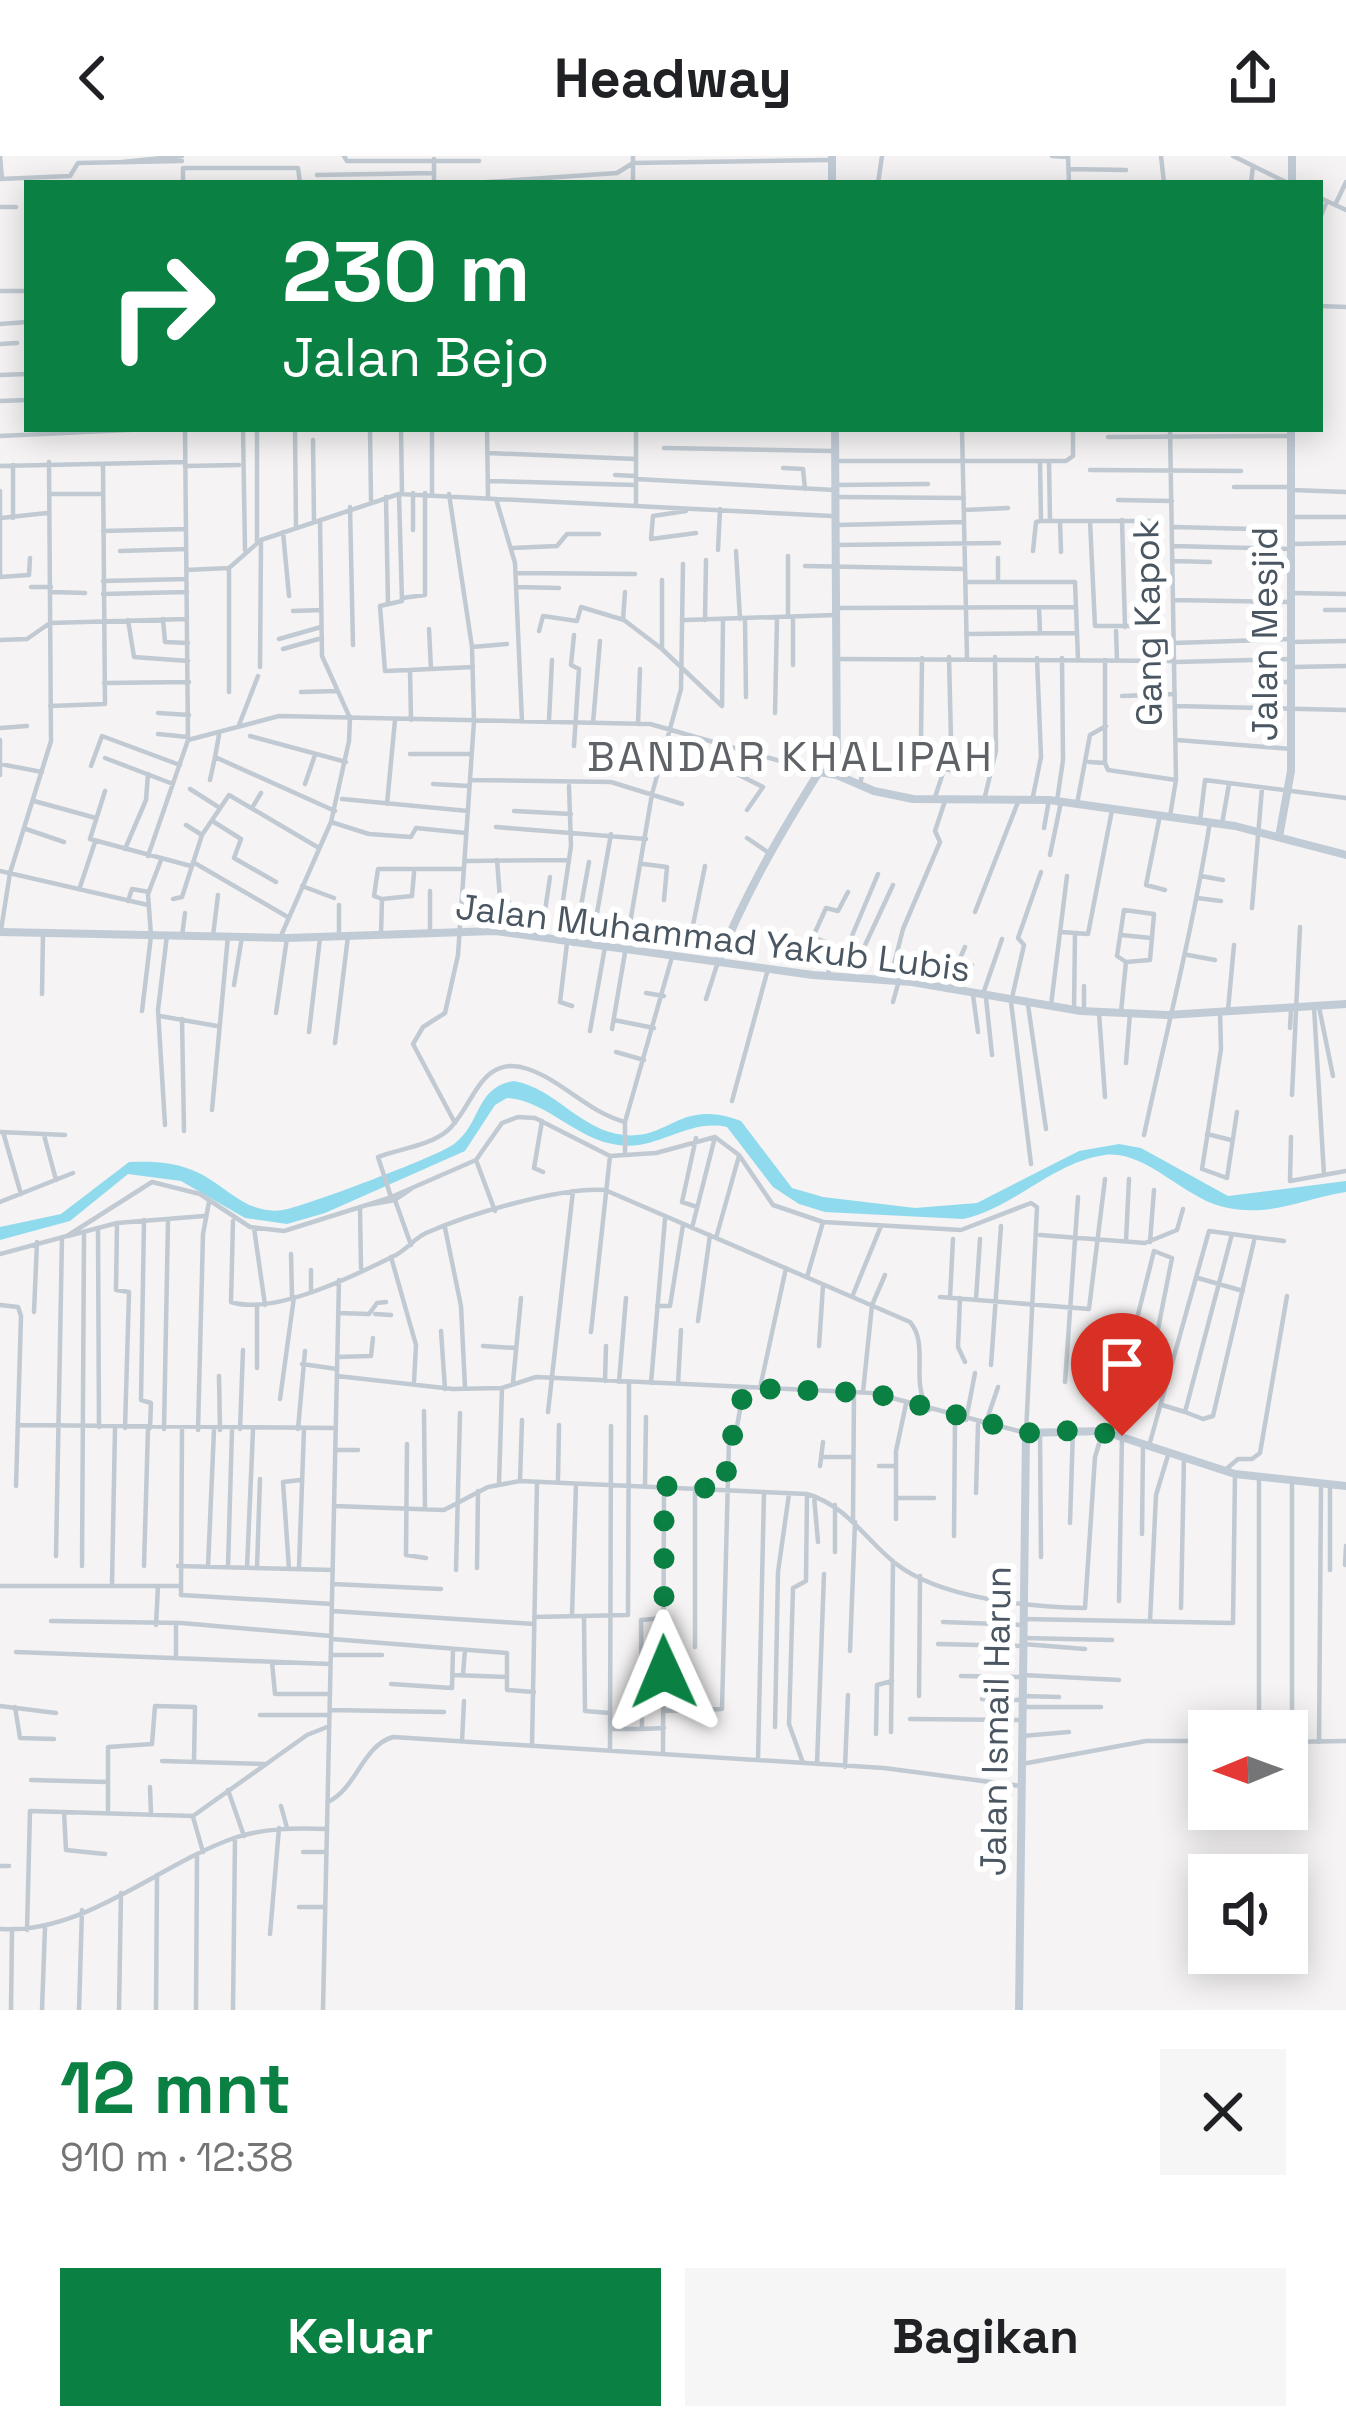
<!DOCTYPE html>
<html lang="id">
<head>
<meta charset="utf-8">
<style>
  body { margin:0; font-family:"Space Grotesk",sans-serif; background:#f6f6f6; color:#202124; height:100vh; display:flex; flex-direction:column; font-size:45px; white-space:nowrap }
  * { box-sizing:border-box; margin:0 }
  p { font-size:39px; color:#757577 }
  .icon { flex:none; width:66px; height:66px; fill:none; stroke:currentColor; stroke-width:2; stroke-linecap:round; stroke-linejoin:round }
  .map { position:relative; height:1854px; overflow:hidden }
  .sheet { display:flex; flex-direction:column; background:#fff; flex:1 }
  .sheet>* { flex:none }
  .banner { position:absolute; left:24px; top:24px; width:1299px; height:252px; border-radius:0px; box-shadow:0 6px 30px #0003; background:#0b8043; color:#fff; overflow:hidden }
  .needle { width:78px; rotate:269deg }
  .fabs { position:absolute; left:1188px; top:1554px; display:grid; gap:24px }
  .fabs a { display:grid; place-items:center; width:120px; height:120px; border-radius:0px; background:#fff; box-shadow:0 6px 30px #0003; font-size:60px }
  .pin { position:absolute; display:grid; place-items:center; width:102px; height:102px; color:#fff; margin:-123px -51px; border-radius:50% 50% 50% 0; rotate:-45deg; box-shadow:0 0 12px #0007 }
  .pin .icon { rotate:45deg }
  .me { position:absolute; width:132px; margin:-66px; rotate:359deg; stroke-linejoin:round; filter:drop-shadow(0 0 9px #0008) }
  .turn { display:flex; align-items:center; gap:42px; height:252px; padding:0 60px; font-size:54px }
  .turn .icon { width:156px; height:156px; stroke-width:2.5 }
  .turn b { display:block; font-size:84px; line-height:102px }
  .round { display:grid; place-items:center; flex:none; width:126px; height:126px; border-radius:0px; background:#f6f6f6 }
  .headline { display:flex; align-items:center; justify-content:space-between; height:204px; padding:0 60px }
  h1 { font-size:72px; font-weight:800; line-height:90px; color:#0b8043 }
  .action { display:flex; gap:24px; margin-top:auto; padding:24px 60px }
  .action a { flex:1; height:138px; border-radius:0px; background:#0b8043; color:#fff; font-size:48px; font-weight:800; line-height:138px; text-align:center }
  .action a+a { background:#f6f6f6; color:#202124 }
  header { display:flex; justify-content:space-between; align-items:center; height:156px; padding:0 60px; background:#fff; font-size:54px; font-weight:800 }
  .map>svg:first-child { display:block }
</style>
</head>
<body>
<header><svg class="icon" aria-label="back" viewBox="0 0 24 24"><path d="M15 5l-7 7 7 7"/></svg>Headway<svg class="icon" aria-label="share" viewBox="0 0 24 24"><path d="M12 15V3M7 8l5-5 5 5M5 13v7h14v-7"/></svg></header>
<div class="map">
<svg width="1346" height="1854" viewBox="0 0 1346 1854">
  <rect width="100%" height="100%" fill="#f5f3f3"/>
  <path fill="#90daee" d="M514,925c41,7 67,50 110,54 46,5 55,-37 117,-14l51,67 31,9 92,11 62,-5 102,-52 40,-7 22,4 87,48 118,-15v11c-44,7 -80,27 -126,14 -38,-10 -75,-56 -115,-51 -52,7 -91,53 -142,64l-138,-7 -26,-8 -26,-17 -46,-60c-39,-9 -70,24 -109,18 -42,-5 -70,-44 -111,-47l-12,7 -30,46 -140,62 -38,11 -42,-6 -64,-37 -53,-7 -58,47 -70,19v-13l61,-13 68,-52c25,-1 49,0 72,12 28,15 47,41 82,36 20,-3 156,-54 171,-66 28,-21 21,-57 60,-63z"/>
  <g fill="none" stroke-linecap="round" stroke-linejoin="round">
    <path stroke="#c1cad2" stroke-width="4.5" d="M0,0l2,23
      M344,0l3,5h132
      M633,0v27
      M1052,0l16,1
      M1068,0l1,27
      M1161,0l3,27
      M1233,0l55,27
      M434,3v24
      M122,6l60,-6
      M183,12h115l2,15
      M1069,13l57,1
      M317,19l117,-2
      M0,23l70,-3 8,-13 104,-2
      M183,27v-15
      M473,27l144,-10 16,-10 196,-3
      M878,27l4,-27
      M1251,27l2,-17
      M1320,42l26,12
      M1335,49l11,-23
      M0,51h16
      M1320,62l7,-17
      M0,135h27
      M1320,150l26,1
      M0,168l27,-2
      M0,188l17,-1
      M0,219l27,-1
      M0,245l27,-1
      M185,273l3,311 91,-24 371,8 169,48
      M243,273l2,121
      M257,273v112
      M295,273l1,98
      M370,273l1,71
      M401,273l1,65
      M487,273l1,69
      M636,273v77
      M962,273l5,228
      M0,280l149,-7
      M1108,281l183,-1
      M313,284l1,81
      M664,292l169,3
      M488,297l148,6
      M838,305h228l7,-5v-27
      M1040,305l1,60
      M1049,305l1,60
      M13,309v53
      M0,310l185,-4
      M185,310l54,-1
      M783,312l20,1 2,20
      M1090,314l151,1
      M615,319l21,1
      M636,323l198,11
      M488,325l148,4
      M836,329l92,-1
      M1234,331h58
      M1292,334l54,2
      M0,335v85
      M413,337v37
      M432,337v-64
      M50,338h53
      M449,338l23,153 2,74 -16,234 -13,58 -22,14 -10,17 42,79
      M399,339l3,106 -22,5 5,65 25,-1 1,50
      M386,341l2,107
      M837,341l127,1
      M496,343l19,64 7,159
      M1118,344l54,1
      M350,351l3,138
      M965,354l43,-2
      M686,355l-33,5 -2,23 45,-6
      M1292,361h54
      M1,362l46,-5
      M1122,364l3,107
      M1060,365l1,31
      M838,369l126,-3
      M1174,371l78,2
      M103,375l83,-2
      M283,376l6,64
      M1292,388l54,-1
      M836,389l163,-2
      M1173,390l118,3
      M512,392l45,-2 10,-12h32
      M718,394l2,-41
      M120,395l66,-2
      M736,395l4,68
      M1033,395l3,-29 5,-1h110l1,105h-57l-5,-105
      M1172,405l38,1
      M805,410l160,3
      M186,414l43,-2 32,-28 138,-46 433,22
      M516,417l119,1
      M0,421l29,-2 1,-17
      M662,424v69l60,57 1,-86
      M103,425l83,-2
      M998,425v-23
      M966,426h109l3,77
      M31,431h20
      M517,431l42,1
      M51,436l34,1
      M1291,437l55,1
      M103,438l84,-2
      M402,442l23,-3v-102
      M1173,444l118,2
      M837,452l239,-1
      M1039,452l1,24
      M1325,454h21
      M293,455l28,-1
      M788,461v-61
      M793,461v48
      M163,463l2,23 23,1
      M745,463l1,78
      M128,464l6,37 54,4
      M623,464l2,-28
      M685,464l150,-5
      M705,464l1,-60
      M429,473l2,40
      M539,475l4,-15 34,5 4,-14 43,13 38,29
      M1116,475l1,29
      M966,478l109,-1
      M574,479l-3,30 8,4 -5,77
      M279,483l42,-12
      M0,484l27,-1 23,-16 137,-4
      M1291,486l55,-1
      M1174,487l117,-4
      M472,491l35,-3
      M283,493l39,-11
      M949,501l2,84
      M837,503l336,2
      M1176,506l115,-3
      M260,511l1,-127
      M1292,511l54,-1
      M410,514l63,-3
      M1265,526h24
      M104,527l85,-1
      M229,536v-124
      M301,536l36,-1
      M1122,540l53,-2
      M50,550l55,-2 -2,-240
      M1175,550l171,4
      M158,557l31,2
      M775,557l2,-95
      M549,564l3,-60
      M593,567l7,-82
      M638,568l2,-55
      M239,569l19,-49
      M0,572l27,-2
      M158,578l30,3
      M219,579l-4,22 120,54
      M250,580l96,26
      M0,584v35
      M1177,584l114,9
      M921,585l1,-83
      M410,598h61
      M105,602l68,26
      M1089,606l16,1v-103
      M1105,607l3,7 68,10
      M0,608l42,8
      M717,608l46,23 -16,23
      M91,610l11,-30 78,29
      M944,613l21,4 8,-20
      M210,624l5,-23
      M470,624l141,2 71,22
      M305,628l10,-29
      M433,628l36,2
      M860,629l5,-25 15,2
      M190,633l30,19
      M105,635l-15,48 101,27
      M342,643l126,12
      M934,644l15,-45
      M984,644l12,-49 -1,-94
      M34,645l62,17
      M1032,645l9,-44 -4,-99
      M1057,645l6,-41 -1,-102
      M387,648l8,-84
      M1077,648l13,-69 16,-9
      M252,652l9,-15
      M514,655l57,3
      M1160,659l-14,70 19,5
      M1170,660l6,-36 -6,-351
      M1200,665l5,-41 141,18
      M214,666l27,17 -7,19 42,24
      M331,666l38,12 42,3 5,-9 50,5
      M1222,668l7,-40
      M186,669l16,10
      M496,671l150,12
      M1044,672l5,-28
      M26,673l38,13
      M747,682l22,15
      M125,693l21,-49 2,-26
      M1050,699l11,-53
      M148,700l40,-116
      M497,704l3,38 9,4
      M467,705l102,-1
      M193,706l93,54
      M643,708l24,3 -3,33
      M705,710l-12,59 35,12
      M0,715l148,34
      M1201,720l22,4
      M302,730l32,12
      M80,731l15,-45
      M848,736l-10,19 -12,-3 -13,29 47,19 33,-71
      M1197,742l24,3
      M173,743l9,-2 20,-62 27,-40 90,53
      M382,743l30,-3 2,-23
      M128,745l4,-12 17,3
      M339,749v31
      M1252,752l10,-120
      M975,756l43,-110
      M1,774l9,-57 41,-132 -2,-279
      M430,775v-40
      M1062,776l26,2 24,-124
      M381,778l1,-35 -8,-3 4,-27h85
      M1121,779l30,3
      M182,780l3,-23
      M213,780l5,-41
      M280,782l51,-116 18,-81 1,-23 -28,-62 -2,-136
      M541,782l9,-61
      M557,785l14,-95 -2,-60
      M592,785l19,-107
      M567,787l-7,59 12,4
      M574,788l15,-82
      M614,790l5,-24
      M846,794l32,-76
      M1188,799l27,5
      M827,820l10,-29
      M890,824l13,-51 37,-87 -5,-11 10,-30
      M234,829l8,-48
      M963,832l9,-23
      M946,834l19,-43
      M984,835l18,-52
      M646,837l18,3
      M42,838l1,-61
      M973,839l5,37
      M986,842l6,57
      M706,843l11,-34
      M893,846l5,-18
      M1028,849l18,124
      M1051,849l16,-129
      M1314,851l10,168
      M1319,851l14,69
      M1074,854l1,-77
      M1084,854v-24
      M1228,854l6,-65
      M142,855l9,-75 -3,-42 13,-34
      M1220,855l1,38 -19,120 25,9 10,-66
      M1121,856l5,-50 24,-2 4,-46 -30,-4 -7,46 9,6
      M276,857l11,-75
      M1099,857l6,84
      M160,860l57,10
      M182,863l2,112
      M614,864l40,8
      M1290,872l1,-18
      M612,873l40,-235 29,-105 2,-125
      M590,875l15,-84
      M309,876l11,-94
      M335,887l13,-107
      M616,896l28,8
      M1126,907l4,-50
      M1292,939l8,-168
      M732,945l36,-132
      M212,954l16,-174
      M542,965l-8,47 9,4
      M165,969l-7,-115 9,-75
      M0,976l65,3
      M3,976l18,62
      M1207,978l24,6
      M44,979l12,45
      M1144,979c23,-106 49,-207 66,-313
      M1291,981l-1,44 56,-10
      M696,982l-14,64 15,5
      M625,998v-32l47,-165
      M476,1004l19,51
      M1031,1008l-20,-162 13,-57 -6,-7 23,-66
      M391,1041l-13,-40c21,-8 51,-11 69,-26 26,-22 33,-79 81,-62 35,12 60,43 97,53
      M395,1044l16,45
      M0,1046l73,-29
      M367,1049l28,-5 16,-11
      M360,1052l1,60
      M144,1064l-3,180 10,3 -1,25
      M233,1065l-2,81c43,14 125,-27 165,-47 11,-6 19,-17 30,-22 43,-19 133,-46 179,-43l305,132c20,23 -1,60 19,88
      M117,1067l-1,67 13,2 -4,136
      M254,1072l11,77
      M445,1072l16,78 4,82
      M692,1072l23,-91
      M98,1074l1,197
      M1040,1079l105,8 32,-13 6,-21
      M68,1080l49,-13 87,-7
      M716,1082l23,-82
      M1126,1085l3,-62
      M1150,1086l4,-52
      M0,1098l67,-18 85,-54 48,12 50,33 34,4 105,-33 87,-38 26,-37 16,-6 17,1 75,38 46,-3 59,-16 24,18 34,50 50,17 138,8 70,-27 6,4 -11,226 -153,-40 -337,-16 -34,11 -49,1 -116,-13
      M291,1098l1,42
      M391,1101l25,88 -2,37
      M311,1114v21
      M807,1121l16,-55
      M1198,1122l45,13
      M852,1141l29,-71
      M940,1141l149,12 16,-130
      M950,1142l3,-59
      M960,1142l-2,49 7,15
      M976,1143l4,-60
      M0,1149l18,2 3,9 -5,170
      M257,1150v62
      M657,1150h13l13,-81
      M34,1156l3,-70
      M338,1157l31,1 8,-11 9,-1
      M375,1158l16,1
      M698,1165l12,-86
      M441,1175l4,58
      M591,1176l19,-176
      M483,1190l33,2
      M819,1190l4,-60
      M337,1201l34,-1 2,-18
      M1125,1204l34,8
      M302,1208l35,5
      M991,1209l10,-139
      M219,1220l1,54
      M605,1225l1,-35
      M513,1226l8,-84
      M619,1226l7,-84
      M1065,1226l13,-185
      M651,1227l14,-164
      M678,1228l3,-54
      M760,1232l26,-120
      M863,1236l9,-87 13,-30
      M280,1243l14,-102
      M1162,1249l23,7 47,-178
      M424,1255l1,98
      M548,1256l25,-221
      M1185,1256l18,7 10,-3 41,-175
      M966,1264l9,-47
      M19,1269l317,3
      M985,1269l13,-38
      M164,1273l4,-209
      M240,1273l3,-79
      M298,1273l7,-78
      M182,1274l-1,165 151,9
      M198,1274l5,-196 6,-32
      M1040,1277l1,124
      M407,1288l-1,111 20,3
      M1149,1290l60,-215 75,10
      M335,1294h23
      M822,1301h30
      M820,1310l3,-24
      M879,1310h17
      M1224,1315l14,-12h14l8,-6 27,-157
      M558,1323l1,-54
      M1292,1323v263
      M520,1325l2,-61
      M499,1327l3,-95
      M645,1330l1,-69
      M695,1331v160
      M976,1337l2,-69
      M814,1340l4,46
      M898,1342h36
      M835,1349v47
      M334,1350l110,4 44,-23 32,-6 287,13c40,12 57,44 88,69 45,36 135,44 190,45l10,-151 8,-26
      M896,1363v-68l10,-47
      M853,1364l1,-128
      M1070,1367l3,-93
      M1142,1378l1,-89
      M954,1380l1,-118
      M56,1400l6,-319
      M1345,1409l1,-19
      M82,1410l2,-332
      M144,1410l4,-138
      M178,1410l155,4
      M208,1411l6,-137
      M228,1411l4,-137
      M299,1411l5,-138
      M247,1412l6,-138
      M257,1412l3,-89
      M477,1412l1,-77
      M289,1413l-6,-87 17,-2
      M456,1414l4,-157
      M1330,1414v-84
      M112,1428l3,-156
      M332,1428l109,5
      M0,1430h180
      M1119,1445l3,-165 9,-46 22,2 12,-52 -8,-6 15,-76 -18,-7 -32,127 9,12
      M1181,1452l3,-151
      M332,1455l202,13
      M572,1460l4,-132
      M534,1461l94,-2 1,-233
      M584,1461l1,94 25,2
      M1023,1463l210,4 2,-149
      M51,1465l130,2 150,13
      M1150,1465l6,-126 13,-43
      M943,1466l79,3
      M156,1469l2,-39
      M1023,1482l89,2
      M332,1483l175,14v37l27,2
      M938,1488l85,2
      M1023,1488l62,5
      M850,1495l5,-129
      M16,1496l314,12
      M331,1499h51
      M176,1500v-30
      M272,1506l3,32h55
      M463,1518l2,-24
      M453,1519l54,2
      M1023,1519l96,5
      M961,1520l62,1
      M391,1528l61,4 1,-39
      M919,1540l1,-120
      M1023,1540l36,1
      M982,1543l41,1
      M0,1550l56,7
      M15,1551l5,31 34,1
      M1022,1551h79
      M330,1554l114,2
      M664,1555l58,-2 7,-270 7,-7 8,-44
      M260,1559h69
      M910,1563l112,1
      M775,1571l3,-155 11,-78
      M612,1573h30l-1,-109 22,-2
      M642,1573l22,-1
      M1259,1575v-253
      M891,1576l2,-171
      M876,1578l1,-49 15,-4
      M1022,1580l47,-4
      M462,1586l2,-41
      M1287,1586l59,-1
      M1319,1586l2,-255
      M532,1590l5,-264
      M610,1594l1,-324
      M663,1596l1,-264
      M758,1604l6,-268
      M162,1605l102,3
      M803,1607l-14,-39 4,-136 13,-7 1,-87
      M817,1608l7,-190
      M1022,1608l124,-23h63
      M845,1611l3,-72
      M31,1624l76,2
      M150,1631l1,27
      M228,1634l16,46
      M328,1646c29,-14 34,-56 65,-65l491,31 137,18
      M281,1650l6,22
      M108,1654v-63l44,-3 3,-38 40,1 -1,54
      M64,1656l2,38 39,4
      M193,1661l10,35
      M303,1696h23
      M0,1710h9
      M299,1751h26
      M0,1773c83,6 158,-64 234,-91 30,-10 61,-10 93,-9
      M27,1774l3,-119 163,5 114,-81 20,-8
      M270,1778l9,-106
      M11,1854l1,-80
      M42,1854l3,-83
      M79,1854l3,-100
      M119,1854l2,-117
      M156,1854l1,-135
      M196,1854l1,-155
      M233,1854l2,-172
      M323,1854l16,-730"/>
    <path stroke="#c1cbd6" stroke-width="8" d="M832,0v27
      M1292,0v27
      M837,619l37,16 39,8 136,1 186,26 111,29
      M1279,681l12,-66v-342
      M0,776l287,6 208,-7 318,44 99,7 169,29 86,4 179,-11
      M718,806c27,-68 62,-128 101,-190l18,3 -2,-346
      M1019,1854l7,-577 77,-2 132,43 111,12"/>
  </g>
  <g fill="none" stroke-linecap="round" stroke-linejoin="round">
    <path stroke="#0b8043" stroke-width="21" stroke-dasharray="0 37.8" d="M664,1516v-186l61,3 4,-50 7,-7 8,-44 129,5 153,40 58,-3 38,6"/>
  </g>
  <g text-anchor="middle" stroke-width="12" stroke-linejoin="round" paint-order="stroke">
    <g font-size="36" fill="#4a5661" stroke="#fff">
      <text transform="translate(1147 467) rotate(-91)" y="13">Gang Kapok</text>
      <text transform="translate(1264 478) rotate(-90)" y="13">Jalan Mesjid</text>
      <text transform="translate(713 781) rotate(7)" y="13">Jalan Muhammad Yakub Lubis</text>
      <text transform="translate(995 1565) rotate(-89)" y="13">Jalan Ismail Harun</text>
    </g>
    <g font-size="42" letter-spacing="3" fill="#5f6368" stroke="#fff">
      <text x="791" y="615">BANDAR KHALIPAH</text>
    </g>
  </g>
</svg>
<div class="fabs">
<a><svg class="needle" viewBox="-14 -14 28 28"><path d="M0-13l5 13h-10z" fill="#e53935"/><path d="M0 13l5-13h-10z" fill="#757577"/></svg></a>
<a><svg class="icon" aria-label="sound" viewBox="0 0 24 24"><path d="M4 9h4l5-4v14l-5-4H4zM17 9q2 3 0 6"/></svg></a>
</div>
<div class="pin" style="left:1122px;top:1280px;background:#d93025"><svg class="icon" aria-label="arrive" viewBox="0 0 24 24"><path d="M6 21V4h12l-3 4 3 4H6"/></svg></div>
<svg class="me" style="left:664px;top:1516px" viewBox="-20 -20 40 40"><path d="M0-17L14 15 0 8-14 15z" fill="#0b8043" stroke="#fff" stroke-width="4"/></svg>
<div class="banner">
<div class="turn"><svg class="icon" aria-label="right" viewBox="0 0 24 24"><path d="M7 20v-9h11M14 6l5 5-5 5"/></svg><div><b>230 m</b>Jalan Bejo</div></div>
</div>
</div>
<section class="sheet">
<div class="headline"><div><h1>12 mnt</h1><p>910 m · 12:38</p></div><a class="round"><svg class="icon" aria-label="close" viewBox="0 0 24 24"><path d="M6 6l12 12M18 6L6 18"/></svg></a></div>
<div class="action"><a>Keluar</a><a>Bagikan</a></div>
</section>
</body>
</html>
